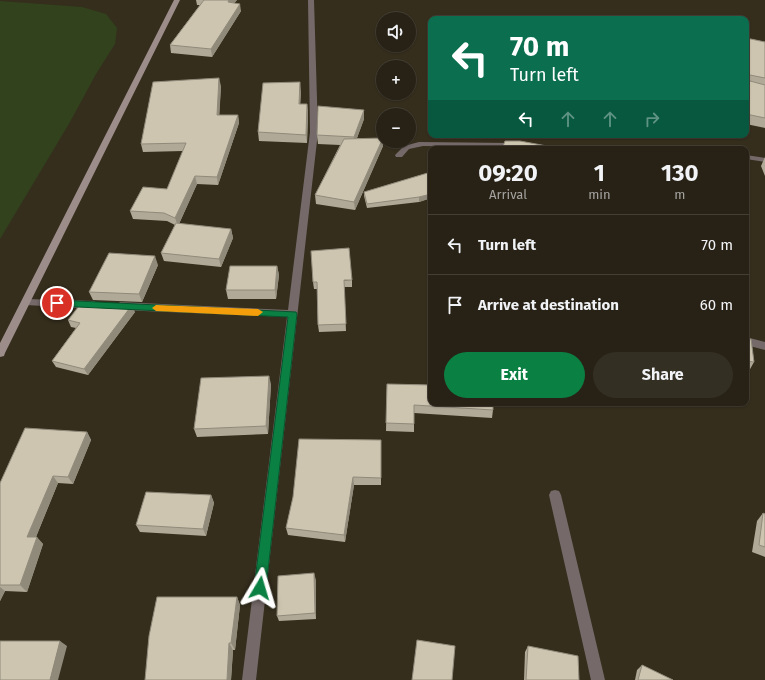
<!DOCTYPE html>
<html lang="en">
<head>
<meta charset="utf-8">
<style>
  body { margin:0; font-family:"Fira Sans",sans-serif; background:#342f23; color:#f1f3f6; height:100vh; display:flex; flex-direction:column; font-size:15px; white-space:nowrap }
  * { box-sizing:border-box; margin:0 }
  p { font-size:13px; color:#a5a4a1 }
  .icon { flex:none; width:22px; height:22px; fill:none; stroke:currentColor; stroke-width:2; stroke-linecap:round; stroke-linejoin:round }
  .map { position:relative; flex:1; overflow:hidden }
  .drawer { position:absolute; left:428px; top:146px; width:321px; height:260px; display:flex; flex-direction:column; background:#282216; border-radius:8px; box-shadow:0 1px 3px #0004,0 0 0 1px #443f35 }
  .drawer>* { flex:none }
  .top-card { position:absolute; left:428px; top:16px; width:321px; height:122px; border-radius:8px; box-shadow:0 1px 3px #0004,0 0 0 1px #443f35; background:#0b6e4f; color:#fff; overflow:hidden }
  .fabs { position:absolute; left:376px; top:12px; display:grid; gap:8px }
  .fabs a { display:grid; place-items:center; width:40px; height:40px; border-radius:50%; background:#282216; box-shadow:0 1px 3px #0004,0 0 0 1px #443f35; font-size:20px }
  .pin { position:absolute; display:grid; place-items:center; width:34px; height:34px; color:#fff; margin:-17px; border:2px solid #fff; border-radius:50%; box-shadow:0 1px 4px #0007 }
  .me { position:absolute; width:44px; margin:-22px; rotate:7deg; stroke-linejoin:round; filter:drop-shadow(0 0 3px #0008) }
  .turn { display:flex; align-items:center; gap:14px; height:84px; padding:0 16px; font-size:18px }
  .turn .icon { width:52px; height:52px; stroke-width:2.5 }
  .turn b { display:block; font-size:28px; line-height:34px }
  .lanes { display:flex; align-items:center; height:38px; padding:0 16px; background:#0003; justify-content:center; gap:20px; direction:ltr }
  .lanes .off { opacity:.35 }
  .eta { display:flex; justify-content:space-evenly; align-items:center; height:68px; text-align:center }
  .eta b { font-size:24px; font-weight:700; line-height:28px }
  .primary-button { display:flex; gap:8px; margin-top:auto; padding:8px 16px }
  .primary-button a { flex:1; height:46px; border-radius:24px; background:#0b8043; color:#fff; font-size:16px; font-weight:700; line-height:46px; text-align:center }
  .primary-button a+a { background:#342f23; color:#f1f3f6 }
  ul { padding:0; list-style:none }
  li { display:flex; align-items:center; gap:12px; height:60px; padding:0 16px; border-top:1px solid #443f35 }
  li div { flex:1 }
  li b { display:block; font-size:15px }
  li em { font-style:normal }
  .map>svg:first-child { display:block }
</style>
</head>
<body>
<div class="map">
<svg width="765" height="680" viewBox="0 0 765 680">
  <rect width="100%" height="100%" fill="#352e1d"/>
  <path fill="#31421d" d="M0,1l82,6 24,7 11,14 -2,16 -19,30 -26,48 -70,117z"/>
  <g fill="none" stroke-linecap="round" stroke-linejoin="round">
    <path fill="#756a69" fill-rule="evenodd" d="M308,0h6l4,132 -62,548h-14l45,-363 -167,-7 -5,-4 5,-4 168,8 22,-178z
      M419,142l98,1 4,2 -4,2 -94,-1 -14,3 -7,8h-6l-1,-2 9,-9z
      M542,145l26,2 4,2h-28l-3,-2z
      M746,155l19,3v4l-19,-3z
      M26,299l68,2 5,4 -5,4 -68,-4 -5,-3z
      M746,337l19,5v8l-19,-5z
      M555,490l4,1 2,4 44,185h-14l-42,-185 2,-4z"/>
    <path fill="#9c8c8a" fill-rule="evenodd" d="M174,0h6l-175,353 -1,3 -4,1v-14z"/>
  </g>
  <path fill="#b1a997" d="M196,0h41l-3,3 7,8 -29,46 -41,-4 -1,-8 30,-40h-3z
    M746,38l19,4v86l-19,-4z
    M221,86l-2,29h19l1,8 -21,62 -21,-1 -18,40 52,5 2,9 -12,29 -57,-6 -3,-8 14,-28 -8,-4 -34,-2 -3,-8 37,-22 16,-38 -40,1 -2,-8z
    M301,91l-1,13h7l1,9 -1,30 -48,-2 -1,-9z
    M364,110v9l-7,19 26,3v5l-28,64 -39,-6 -1,-9 25,-50 -22,-1 -1,-9z
    M765,157v19l-4,-10z
    M431,172v26l-12,4 -52,6 -3,-12v-4z
    M158,265l-16,37 -49,-2 -4,-8z
    M277,266l2,9 -3,24h-48l-2,-9z
    M352,280v7h-8l2,44 -27,1 -1,-7 -1,-36h-3l-1,-7z
    M135,312l-47,63 -32,-8 -4,-6 24,-33 -5,-1 -3,-7z
    M746,339l8,23 -5,9 -3,-1z
    M431,378l62,32 -1,8 -78,-5v19l-28,-1 1,-47 43,1z
    M271,384l-3,50 -71,3 -3,-8z
    M87,432l4,8 -18,44 -15,-1 -22,54 7,7 -16,48 -22,-1 -5,10v-118z
    M381,440v45h-27l-9,57 -57,-7 -2,-7 7,-31z
    M211,495l3,8 -8,33 -66,-4 -4,-7z
    M763,513l2,1v43l-13,-5 5,-31z
    M316,580v39l-37,2 -2,-5z
    M237,597l3,8 -5,45h-2l-2,30h-86z
    M528,646l51,34h-55l1,-28z
    M642,665l31,15h-38l2,-10z"/>
  <path fill="#908a7b" d="M229,0h8l-8,9 -1,-7z
    M240,4l1,7 -29,46 -1,-8z
    M219,78l2,8 -2,37 -2,-8z
    M300,82l1,9 -1,21 -1,-8z
    M307,104l1,9 -1,30 -1,-8z
    M364,110v9l-10,27v-9z
    M238,115l1,8 -21,62 -1,-8z
    M383,138v8l-28,64 -1,-8z
    M195,176l2,8 -19,42 -3,-8z
    M431,194v4l-12,4v-5z
    M231,229l2,9 -12,29 -2,-8z
    M155,256l3,9 -16,37 -3,-8z
    M277,266l2,9 -3,24 -1,-9z
    M132,305l3,7 -47,63 -4,-6z
    M269,376l2,8 -3,50 -2,-8z
    M87,432l4,8 -18,44 -5,-7z
    M53,476l5,7 -25,61 -6,-7z
    M353,477l1,8 -9,57 -1,-7z
    M211,495l3,8 -8,33 -3,-7z
    M37,537l6,7 -16,48 -7,-7z
    M314,573l2,7v39l-1,-6z
    M0,587l5,4 -5,10z
    M237,597l3,8 -5,45 -4,-7z
    M60,641l7,5 -9,34h-8z
    M229,643l4,7 -2,30h-4z"/>
  <path fill="#cec5b0" stroke="#908a7b" d="M204,0h25l-1,2 12,2 -29,45 -41,-4z
    M746,38l19,4v36l-15,-3 -2,1 2,5 15,4v33l-19,-4z
    M219,78l-2,37h21l-21,62 -22,-1 -20,42 -11,-5 -34,-2 13,-24 24,2 19,-46 -45,1 12,-62z
    M300,82l-1,22h8l-1,31 -48,-3 5,-49z
    M318,106l46,4 -10,27 -37,-2z
    M383,138l-29,64 -39,-7 29,-56z
    M505,141h15l43,8h-61z
    M431,172v22l-12,3 -52,7 -3,-12z
    M176,223l55,6 -12,30 -58,-6z
    M349,248l3,32h-8l2,44 -28,1 -1,-43h-4l-2,-31z
    M109,253l46,3 -16,38 -50,-2z
    M230,266h47l-2,24h-49z
    M82,302l50,3 -48,64 -32,-8 28,-38 -12,-3z
    M746,339h5l3,23 -8,-1z
    M269,376l-3,50 -72,3 7,-51z
    M431,378v25h62v7l-79,-5v19l-28,-1 1,-39 43,1z
    M25,428l62,4 -19,45 -15,-1 -26,61h10l-17,48h-20v-102z
    M299,439l82,1v38l-28,-1 -9,58 -58,-7 7,-31z
    M146,492l65,3 -8,34 -67,-4z
    M763,513l2,1v33l-6,-2z
    M314,573l1,40 -38,3 1,-40z
    M157,597h80l-6,46h-2l-2,37h-82l4,-44z
    M417,640l38,6 -3,34h-40z
    M0,641h60l-10,39h-50z
    M528,646l50,10 1,24h-53z
    M642,665l31,15h-35z"/>
  <path fill="#0b8043" stroke="#07532c" d="M57,300l239,12 1,2 -31,274 -2,5 -4,1 -4,-1 -2,-5 34,-271 -231,-11 -4,-3z"/>
  <path fill="#f59e0b" d="M156,305l102,4 5,3 -5,4 -102,-5 -4,-3z"/>
</svg>
<div class="fabs">
<a><svg class="icon" aria-label="sound" viewBox="0 0 24 24"><path d="M4 9h4l5-4v14l-5-4H4zM17 9q2 3 0 6"/></svg></a>
<a>+</a>
<a>−</a>
</div>
<div class="pin" style="left:57px;top:303px;background:#d93025"><svg class="icon" aria-label="arrive" viewBox="0 0 24 24"><path d="M6 21V4h12l-3 4 3 4H6"/></svg></div>
<svg class="me" style="left:260px;top:588px" viewBox="-20 -20 40 40"><path d="M0-17L14 15 0 8-14 15z" fill="#0b8043" stroke="#fff" stroke-width="4"/></svg>
<div class="top-card">
<div class="turn"><svg class="icon" aria-label="left" viewBox="0 0 24 24"><path d="M17 20v-9H6M10 6l-5 5 5 5"/></svg><div><b>70 m</b>Turn left</div></div>
<div class="lanes"><svg class="icon" aria-label="left" viewBox="0 0 24 24"><path d="M17 20v-9H6M10 6l-5 5 5 5"/></svg><svg class="icon off" aria-label="ahead" viewBox="0 0 24 24"><path d="M12 20V5M6 11l6-6 6 6"/></svg><svg class="icon off" aria-label="ahead" viewBox="0 0 24 24"><path d="M12 20V5M6 11l6-6 6 6"/></svg><svg class="icon off" aria-label="right" viewBox="0 0 24 24"><path d="M7 20v-9h11M14 6l5 5-5 5"/></svg></div>
</div>
<section class="drawer">
<div class="eta">
<div><b>09:20</b><p>Arrival</p></div>
<div><b>1</b><p>min</p></div>
<div><b>130</b><p>m</p></div>
</div>
<ul>
<li><svg class="icon" aria-label="left" viewBox="0 0 24 24"><path d="M17 20v-9H6M10 6l-5 5 5 5"/></svg><div><b>Turn left</b></div><em>70 m</em></li>
<li><svg class="icon" aria-label="arrive" viewBox="0 0 24 24"><path d="M6 21V4h12l-3 4 3 4H6"/></svg><div><b>Arrive at destination</b></div><em>60 m</em></li>
</ul>
<div class="primary-button"><a>Exit</a><a>Share</a></div>
</section>
</div>
</body>
</html>
